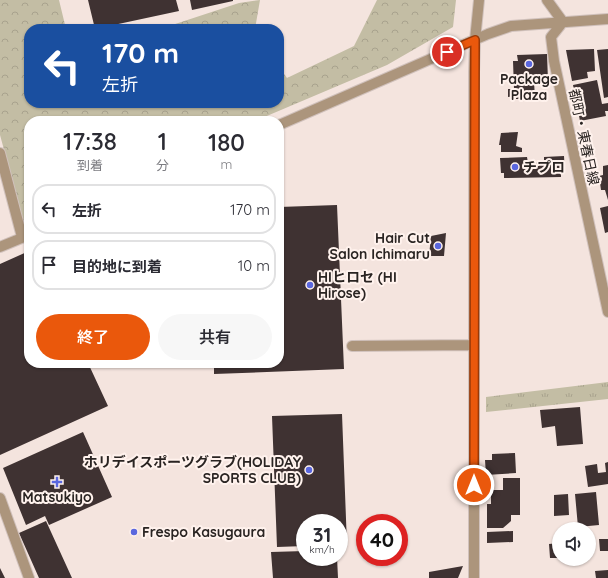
<!DOCTYPE html>
<html lang="ja">
<head>
<meta charset="utf-8">
<style>
  body { margin:0; font-family:Quicksand,"Noto Sans JP",sans-serif; background:#f7f7f7; color:#2b2b33; height:100vh; display:flex; flex-direction:column; font-size:15px; white-space:nowrap }
  * { box-sizing:border-box; margin:0 }
  p { font-size:13px; color:#7c7c81 }
  .icon { flex:none; width:22px; height:22px; fill:none; stroke:currentColor; stroke-width:2; stroke-linecap:round; stroke-linejoin:round }
  .map { position:relative; flex:1; overflow:hidden }
  .panel { position:absolute; left:24px; top:116px; width:260px; height:252px; display:flex; flex-direction:column; background:#fff; border-radius:16px; box-shadow:0 1px 3px #0004 }
  .panel>* { flex:none }
  .hud { position:absolute; left:24px; top:24px; width:260px; height:84px; border-radius:16px; box-shadow:0 1px 3px #0004; background:#1a4fa0; color:#fff; overflow:hidden }
  .buttons { position:absolute; left:552px; top:522px; display:grid; gap:8px }
  .buttons a { display:grid; place-items:center; width:44px; height:44px; border-radius:50%; background:#fff; box-shadow:0 1px 3px #0004; font-size:20px }
  .speed { position:absolute; left:296px; top:514px; display:flex; gap:8px; font-size:20px; font-weight:700; text-align:center }
  .speed>* { display:grid; place-content:center; width:52px; height:52px; border-radius:50%; background:#fff; box-shadow:0 1px 3px #0004; line-height:1 }
  .speed small { font-size:10px; font-weight:400 }
  .speed .limit { border:6px solid #d22; background:#fff; color:#111 }
  .pin { position:absolute; display:grid; place-items:center; width:34px; height:34px; color:#fff; margin:-17px; border:2px solid #fff; border-radius:50%; box-shadow:0 1px 4px #0007 }
  .me { position:absolute; width:44px; margin:-22px; rotate:0deg; stroke-linejoin:round; filter:drop-shadow(0 0 3px #0008) }
  .turn { display:flex; align-items:center; gap:14px; height:84px; padding:0 12px; font-size:18px }
  .turn .icon { width:52px; height:52px; stroke-width:2.5 }
  .turn b { display:block; font-size:28px; line-height:34px }
  .eta { display:flex; justify-content:space-evenly; align-items:center; height:68px; text-align:center }
  .eta b { font-size:24px; font-weight:600; line-height:28px }
  .button { display:flex; gap:8px; margin-top:auto; padding:8px 12px }
  .button a { flex:1; height:46px; border-radius:24px; background:#ea580c; color:#fff; font-size:16px; font-weight:600; line-height:46px; text-align:center }
  .button a+a { background:#f7f7f7; color:#2b2b33 }
  ul { padding:0; list-style:none }
  li { display:flex; align-items:center; gap:12px; height:50px; margin:0 8px 6px; padding:0 4px; border:2px solid #e1e1e2; border-radius:16px }
  li div { flex:1 }
  li b { display:block; font-size:15px }
  li em { font-style:normal }
  .map>svg:first-child { display:block }
</style>
</head>
<body>
<div class="map">
<svg width="608" height="578" viewBox="0 0 608 578">
  <defs>
    <pattern id="forest-crowns" width="20" height="18" patternUnits="userSpaceOnUse"><rect width="20" height="18" fill="#c3bda4"/><path d="M2 6a3 3 0 1 1 6 0M12 15a3 3 0 1 1 6 0" fill="none" stroke="#a8a28d"/></pattern>
    <pattern id="park-tufts" width="24" height="20" patternUnits="userSpaceOnUse"><rect width="24" height="20" fill="#c3bda4"/><path d="M3 7l-1-3M5 7V3M7 7l1-3M15 17l-1-3M17 17v-4M19 17l1-3" fill="none" stroke="#a8a28d"/></pattern>
  </defs>
  <rect width="100%" height="100%" fill="#f4e4de"/>
  <path fill="url(#forest-crowns)" d="M0,0h59l7,29h-37v74h250v-36l8,11 67,-32 23,-46h79l-3,27 -66,38 -132,56h-226v100l-5,2 -24,-88z
    M260,0l-5,29h-95l79,-26z"/>
  <path fill="url(#park-tufts)" d="M608,382v17l-122,13v-15z"/>
  <path fill="#3f3232" d="M88,0h88l3,11 -84,18z
    M190,0h43v1l-41,9z
    M594,49l1,22 -8,1 1,6 -16,3 -6,-31z
    M608,49v48l-4,1 -7,-48z
    M547,54l1,27h-14l1,18h-19v-3l-8,1v-8h6l-1,-28h5l-1,-6z
    M597,80l5,24 6,-1v8h-3l1,5 -26,5 -7,-36z
    M518,132l-2,14 6,2v4h-21v-7h-2l2,-12z
    M564,156l1,18h-4v3l-57,1v-5h-3l-1,-15 27,-1 1,6 16,-1v-5z
    M608,165v35l-3,-10h-4l-2,-14 4,-1v-9z
    M337,205l7,164 -130,5v-11h65v-156z
    M608,206v26l-3,1 -5,-25z
    M446,233l-2,23h-15l2,-20z
    M29,251v112h59l20,43 -108,49v-191z
    M580,407l3,37 -26,2 -2,-20 -13,2 -2,-18z
    M342,414l5,131h-8v-22h-34v23l-28,1 -5,-131z
    M83,432l29,65 -63,28 -4,-9 -19,9 -23,-57z
    M515,453l1,20 -30,2 -1,-15h7v-6z
    M608,462v22l-20,3 -3,-21 12,-2 1,9 8,-1 -1,-9z
    M503,478h17v37h-9v6l-8,7h-16v-24h4v-14h12z
    M596,492l3,33 -21,2 -3,-33z
    M568,494l1,21 -15,1v-21z
    M46,521l26,57h-33l-20,-45z
    M513,531v11l-26,1v-11z
    M589,537l3,17 -3,1z
    M599,539h9v12h-8z
    M559,543v15h-9l-1,-14z
    M305,551v6h32l1,21h-65l-2,-26z
    M463,566l-5,12h-29v-6z
    M0,568l5,10h-5z
    M608,570v8h-12l-1,-7z"/>
  <g fill="none" stroke-linecap="round" stroke-linejoin="round">
    <defs>
      <path id="minor" d="M547,0l16,22 -12,15 3,24 54,251
        M279,125l209,-91 23,-8 97,-7
        M0,153l22,84
        M0,247l29,-12
        M352,346l121,-1
        M0,498l29,80
        M474,578v-506l1,-32 4,-40"/>
    </defs>
    <use href="#minor" stroke="#d0c1bc" stroke-width="12"/>
    <use href="#minor" stroke="#ac957c" stroke-width="10"/>
  </g>
  <g fill="none" stroke-linecap="round" stroke-linejoin="round">
    <defs>
      <path id="route" d="M447,52l28,-12 -1,445"/>
    </defs>
    <use href="#route" stroke="#983908" stroke-width="10"/>
    <use href="#route" stroke="#ea580c" stroke-width="7"/>
  </g>
  <g fill="#5a67de" stroke="#fff2ed" stroke-width="1.5">
    <circle cx="529" cy="64" r="4"/>
    <circle cx="515" cy="167" r="4"/>
    <circle cx="438" cy="246" r="4"/>
    <circle cx="310" cy="285" r="4"/>
    <circle cx="309" cy="470" r="4"/>
    <path d="M55 476h4v4h4v4h-4v4h-4v-4h-4v-4h4z"/>
    <circle cx="134" cy="532" r="4"/>
  </g>
  <g text-anchor="middle" stroke-width="4" stroke-linejoin="round" paint-order="stroke">
    <g font-size="14" font-weight="bold" fill="#2a2422" stroke="#fff2ed" text-anchor="start">
      <text x="529" y="84" text-anchor="middle">Package<tspan x="529" dy="16">Plaza</tspan></text>
      <text x="523" y="172">チプロ</text>
      <text x="430" y="243" text-anchor="end">Hair Cut<tspan x="430" dy="16">Salon Ichimaru</tspan></text>
      <text x="318" y="282">HIヒロセ (HI<tspan x="318" dy="16">Hirose)</tspan></text>
      <text x="301" y="467" text-anchor="end">ホリデイスポーツグラブ(HOLIDAY<tspan x="301" dy="16">SPORTS CLUB)</tspan></text>
      <text x="57" y="502" text-anchor="middle">Matsukiyo</text>
      <text x="142" y="537">Frespo Kasugaura</text>
    </g>
    <g font-size="14" fill="#2a2422" stroke="#fff2ed">
      <text transform="translate(584 137) rotate(78)" y="5">都町・東春日線</text>
    </g>
  </g>
</svg>
<div class="buttons">
<a><svg class="icon" aria-label="sound" viewBox="0 0 24 24"><path d="M4 9h4l5-4v14l-5-4H4zM17 9q2 3 0 6"/></svg></a>
</div>
<div class="speed"><div>31<small>km/h</small></div><div class="limit">40</div></div>
<div class="pin" style="left:447px;top:52px;background:#d93025"><svg class="icon" aria-label="arrive" viewBox="0 0 24 24"><path d="M6 21V4h12l-3 4 3 4H6"/></svg></div>
<svg class="me" style="left:474px;top:485px" viewBox="-20 -20 40 40"><circle r="17" fill="#ea580c" stroke="#fff" stroke-width="3"/><path d="M0-11L8 9 0 5-8 9z" fill="#fff"/></svg>
<div class="hud">
<div class="turn"><svg class="icon" aria-label="left" viewBox="0 0 24 24"><path d="M17 20v-9H6M10 6l-5 5 5 5"/></svg><div><b>170 m</b>左折</div></div>
</div>
<section class="panel">
<div class="eta">
<div><b>17:38</b><p>到着</p></div>
<div><b>1</b><p>分</p></div>
<div><b>180</b><p>m</p></div>
</div>
<ul>
<li><svg class="icon" aria-label="left" viewBox="0 0 24 24"><path d="M17 20v-9H6M10 6l-5 5 5 5"/></svg><div><b>左折</b></div><em>170 m</em></li>
<li><svg class="icon" aria-label="arrive" viewBox="0 0 24 24"><path d="M6 21V4h12l-3 4 3 4H6"/></svg><div><b>目的地に到着</b></div><em>10 m</em></li>
</ul>
<div class="button"><a>終了</a><a>共有</a></div>
</section>
</div>
</body>
</html>
